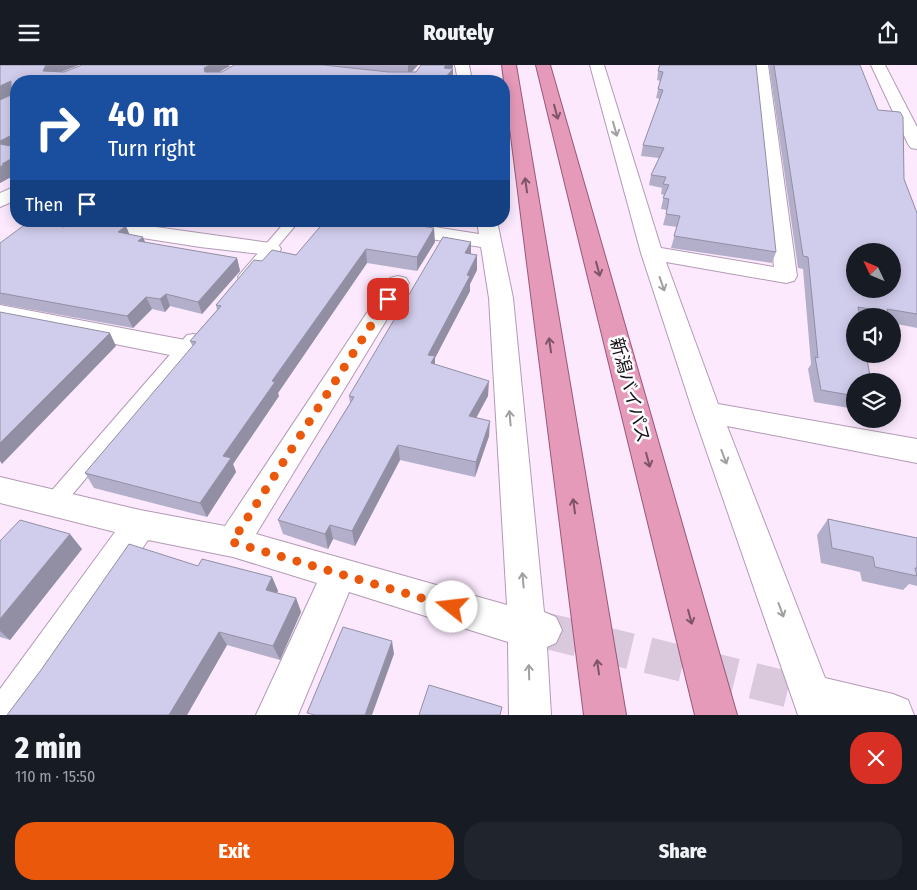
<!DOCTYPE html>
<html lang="en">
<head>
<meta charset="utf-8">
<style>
  body { margin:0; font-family:"Fira Sans Condensed","Noto Sans JP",sans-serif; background:#20242c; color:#f1f3f6; height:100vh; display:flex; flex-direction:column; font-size:19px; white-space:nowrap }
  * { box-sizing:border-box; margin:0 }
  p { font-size:16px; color:#9ea1a6 }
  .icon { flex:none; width:28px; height:28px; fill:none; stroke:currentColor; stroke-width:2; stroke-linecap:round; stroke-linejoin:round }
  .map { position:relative; height:650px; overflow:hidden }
  .details { display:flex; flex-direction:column; background:#171b24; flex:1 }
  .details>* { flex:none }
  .guide { position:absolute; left:10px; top:10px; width:500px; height:152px; border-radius:20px; box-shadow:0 2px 12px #0003; background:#1a4fa0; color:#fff; overflow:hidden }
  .needle { width:32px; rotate:314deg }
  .fabs { position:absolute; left:846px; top:178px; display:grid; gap:10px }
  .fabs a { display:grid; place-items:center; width:55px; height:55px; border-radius:50%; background:#171b24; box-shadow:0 2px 12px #0003; font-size:25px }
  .pin { position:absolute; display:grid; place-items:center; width:42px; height:42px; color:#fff; margin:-21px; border-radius:10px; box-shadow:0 2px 8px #0006 }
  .me { position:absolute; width:55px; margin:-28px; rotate:286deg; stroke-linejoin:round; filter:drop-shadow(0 0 4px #0008) }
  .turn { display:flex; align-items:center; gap:18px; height:105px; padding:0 15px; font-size:22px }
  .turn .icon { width:65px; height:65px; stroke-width:2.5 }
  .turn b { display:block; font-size:35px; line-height:42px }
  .then { display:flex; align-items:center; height:48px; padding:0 15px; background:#0003; gap:10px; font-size:19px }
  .round { display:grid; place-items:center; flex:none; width:52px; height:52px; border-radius:20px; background:#20242c }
  .headline { display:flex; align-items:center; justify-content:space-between; height:85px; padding:0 15px }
  h1 { font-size:30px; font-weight:800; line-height:38px }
  .primary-button { display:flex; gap:10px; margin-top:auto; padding:10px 15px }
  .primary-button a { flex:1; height:58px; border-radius:20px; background:#ea580c; color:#fff; font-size:20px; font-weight:800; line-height:58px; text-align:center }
  .primary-button a+a { background:#20242c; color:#f1f3f6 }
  header { display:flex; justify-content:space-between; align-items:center; height:65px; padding:0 15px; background:#171b24; font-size:22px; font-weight:800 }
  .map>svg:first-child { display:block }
</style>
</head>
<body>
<header><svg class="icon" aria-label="menu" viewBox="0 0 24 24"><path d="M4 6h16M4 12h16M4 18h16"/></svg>Routely<svg class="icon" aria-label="share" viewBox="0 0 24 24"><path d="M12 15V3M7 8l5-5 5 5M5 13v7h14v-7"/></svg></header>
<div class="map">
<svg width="917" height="650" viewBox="0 0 917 650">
  <rect width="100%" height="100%" fill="#fce9fe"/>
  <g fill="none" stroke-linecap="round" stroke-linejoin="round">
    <path stroke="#dac8dc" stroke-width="36" stroke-dasharray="36 18" stroke-linecap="butt" d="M543,565l269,65"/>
    <defs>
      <path id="service" d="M286,156h13l-49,59h-10l-2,-3 2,-3z
        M193,269l6,1 2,4 -2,4 -138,165 -7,3 -7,-3 -3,-6 3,-6 140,-161z"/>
      <path id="minor" d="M455,0h14l3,16h-14z
        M590,0h14l57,183 113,19 -20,-202h14l29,211 -3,5 -8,2 -120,-21 52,142 199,35v24l-190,-37 98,252 68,16 15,6 6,15h-116l-105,-303 -52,-159z
        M871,0h14l32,62v22l-6,-1 -3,-4z
        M62,156h51l157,22 8,1 3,5 -3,5 -8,1 -70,-8 -128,-20 -7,-2z
        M345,156h51l83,13 -2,-13h20l16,77 31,314 12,5 6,13 -6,13 -9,4 4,68h-42l-1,-73 -159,-50 -51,123h-42l61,-132 -84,-26 -85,-17 -118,175h-30v-26l115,-157 -115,-29v-26l140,33 85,16 165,-248 8,-2 8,2 3,5 -153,251 251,71 -18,-307 -8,-51 -126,-20 -7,-2z
        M0,240l185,35 9,3 4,6 -4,6 -9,3 -185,-37z"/>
      <path id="tertiary" d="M16,121v14l-16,7v-14z"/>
      <path id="trunk" d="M502,0h14l110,650h-42z
        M536,0h14l187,650h-42z"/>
    </defs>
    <use href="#service" stroke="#b29bb4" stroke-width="2"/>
    <use href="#minor" stroke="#b29bb4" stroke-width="2"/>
    <use href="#tertiary" stroke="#b29bb4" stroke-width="2"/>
    <use href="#trunk" stroke="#9a5876" stroke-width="2"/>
    <use href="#service" fill="#fff" fill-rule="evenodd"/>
    <use href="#minor" fill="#fff" fill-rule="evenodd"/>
    <use href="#tertiary" fill="#fff" fill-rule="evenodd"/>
    <use href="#trunk" fill="#e69aba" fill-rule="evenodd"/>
  </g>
  <path fill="#b3afca" d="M0,0h79l-17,7h2l18,-7h147l-10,7h3l12,-7h184l-6,7 41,-5 -1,2 1,11 -437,1v91l-5,3v2l-11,6z
    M659,0l117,187 -4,11 -101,-15 6,-21 -14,-2 4,-15 -6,-1 3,-14 -3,-1 1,-6 -13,-3 2,-10 8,-17 -18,-2 2,-11 17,-46 -4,-1 4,-17 -3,-1z
    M769,0h91l57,148v115l-25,-5v-7h-37v93l-41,-7 -6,-33 3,-5 -8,-95 -5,-1z
    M118,156h32l-3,3z
    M410,156h37l-4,6z
    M64,162l65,7 17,9 91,15 3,13 -38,43 -32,-8 -5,6 -13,-3 -19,19 -133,-24v-61z
    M435,177l-18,29 -50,-8 -89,130 1,3 -46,68 3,8 -29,45 -113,-29 -9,-15 108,-126 -3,-6 27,-31 -1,-5 46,-44 34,-6z
    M471,177v12l6,1v15l-7,14v7l-35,67v7l53,31 -12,22 13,18 -14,41 -75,-17 -45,86 -22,-7 -5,10 -45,-15 -5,-14 72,-117 -1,-7z
    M828,454l89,19v48l-8,-2 -6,6 -41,-9 -2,-9 -39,-9 -4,-28z
    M0,476l82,8 -72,91 -10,-3z
    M198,501l74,11 6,14 -1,2 19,5 5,14 -21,48 -53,-15 -40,70h-180z"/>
  <path fill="#928fa4" d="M46,0h33l-29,11 -7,-5z
    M210,0h19l1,1 -23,13 -3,-11z
    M408,0h10l-10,11z
    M446,0h7v2l-9,12v-11z
    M453,4v11l-2,1h-9z
    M11,16l5,11 -16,8v-14z
    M16,68v15l-16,5v-12z
    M16,91v16l-5,3v2l-11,6v-16l2,-3z
    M443,156h4l-4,6z
    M126,161l5,12 -13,-6z
    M434,163l1,14 -18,29v-14z
    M143,172l5,12 -10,-8z
    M471,177v14l-6,-3z
    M366,184l1,14 -89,130 1,3 -46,68 3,8 -29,45 -7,-14 23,-47 49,-75z
    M477,190v15l-7,14v7l-35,67v13l-4,-6 -3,-10z
    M237,193l3,13 -38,43 -4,-12z
    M166,229l4,12 -5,6 -5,-13z
    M146,232l6,12 -19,19 -6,-12z
    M110,268l6,13 -114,118 -2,-3v-18z
    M489,316l-1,15 -19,35v-15z
    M490,356l-1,15 -14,41 1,-15z
    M398,380l2,15 -45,86 -3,-15z
    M330,460l3,14 -5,10 -3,-15z
    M70,469l12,15 -72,91 -10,-9v-12z
    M272,512l6,14 -6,13 -6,-14z
    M296,533l5,14 -21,48 -7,-14z
    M219,567l8,13 -40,70h-18z
    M392,576l2,13 -22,61h-7z"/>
  <path fill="#d0cceb" stroke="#928fa4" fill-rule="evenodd" d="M0,0h46l-3,6 21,1 18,-7h128l-6,3 1,4h17l12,-7h89l66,7h27l5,-7h25l-2,3 9,1 -11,12h-426v52l-16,8v-41l11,-5v-14l-11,5z
    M660,0h96l20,187 -102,-16 6,-20 -14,-2 3,-15 -6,-1 6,-13 -6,-1 3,-7 -15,-2 13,-27 -21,-3 20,-55 -5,-1 5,-17 -5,-1z
    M774,0h86l18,45 22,2 3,5 1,62 13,34v101l-30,-5 1,3 -30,-5 2,9h-5v38h11l5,27h-16v15l-34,-6 -6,-33 3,1 -10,-101 -5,-1zM855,186h37v38h-37z
    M0,79l16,3v9l-14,8h3l-5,3z
    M30,156l34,6 7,-6h23l32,5 -8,6 25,5 -5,4 99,17 -39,44 -32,-8 -6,5 -14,-2 -19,19 -127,-23v-50z
    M325,156h66l43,7 -17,29 -51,-8 -94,132 3,1 -52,74 8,2 -31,45 -115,-30 111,-131 -6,-1 31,-35 -5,-1 38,-45 8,1 10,-11 24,5z
    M443,172l28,5 -6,11 12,2 -10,20 3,1 -42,79 7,1 -4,7 58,18 -20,35 21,5 -14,41 -78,-17 -46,86 -22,-6 -5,9 -47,-14 76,-123 -5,-1z
    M0,247l110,21 -110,110z
    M828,454l89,19v30h-2l2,8 -42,-9 -2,-10 -41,-9z
    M20,455l50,14 -70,85v-78z
    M129,479l69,22 4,-7 70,18 -6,13 30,8 -23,48 -54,-14 -50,83h-162l34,-45z
    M343,562l49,14 -27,74h-50l-8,-2z
    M429,620l73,22 -2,8h-81z"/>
  <defs><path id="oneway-shaft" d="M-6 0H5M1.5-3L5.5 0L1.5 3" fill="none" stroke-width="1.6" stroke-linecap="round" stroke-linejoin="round" transform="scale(1.25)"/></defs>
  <g stroke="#7e5469">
    <use href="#oneway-shaft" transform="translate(556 47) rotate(75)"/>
    <use href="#oneway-shaft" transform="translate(526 120) rotate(-98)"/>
    <use href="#oneway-shaft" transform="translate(598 204) rotate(75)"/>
    <use href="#oneway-shaft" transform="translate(550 280) rotate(-98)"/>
    <use href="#oneway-shaft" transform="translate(648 395) rotate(75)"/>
    <use href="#oneway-shaft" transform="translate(574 441) rotate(-98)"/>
    <use href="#oneway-shaft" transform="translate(690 552) rotate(75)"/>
    <use href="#oneway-shaft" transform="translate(598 602) rotate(-98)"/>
  </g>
  <g stroke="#a29fa3">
    <use href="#oneway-shaft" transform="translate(615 64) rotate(74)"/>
    <use href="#oneway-shaft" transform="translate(662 219) rotate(71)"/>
    <use href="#oneway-shaft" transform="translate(510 353) rotate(-95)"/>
    <use href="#oneway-shaft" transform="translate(724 392) rotate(69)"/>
    <use href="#oneway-shaft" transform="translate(523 515) rotate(-95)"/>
    <use href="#oneway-shaft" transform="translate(781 545) rotate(70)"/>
    <use href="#oneway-shaft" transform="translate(529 607) rotate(-92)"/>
  </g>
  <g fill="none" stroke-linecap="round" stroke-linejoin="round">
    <path stroke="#ea580c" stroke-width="9" stroke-dasharray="0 16.2" d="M388,234l-156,243 220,65"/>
  </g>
  <g text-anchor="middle" stroke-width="5" stroke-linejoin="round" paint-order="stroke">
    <g font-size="18" fill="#170f18" stroke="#fdfdfd">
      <text transform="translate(630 325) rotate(75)" y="6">新潟バイパス</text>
    </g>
  </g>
</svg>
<div class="fabs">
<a><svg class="needle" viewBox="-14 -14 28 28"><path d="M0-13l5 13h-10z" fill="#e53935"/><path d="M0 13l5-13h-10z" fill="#9ea1a6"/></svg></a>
<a><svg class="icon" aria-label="sound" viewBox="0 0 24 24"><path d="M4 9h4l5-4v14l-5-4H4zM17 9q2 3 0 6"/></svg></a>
<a><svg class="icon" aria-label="layers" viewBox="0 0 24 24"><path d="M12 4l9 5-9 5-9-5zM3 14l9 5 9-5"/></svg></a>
</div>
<div class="pin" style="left:388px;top:234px;background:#d93025"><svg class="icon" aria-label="arrive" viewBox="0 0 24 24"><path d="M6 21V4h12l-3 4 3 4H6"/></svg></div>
<svg class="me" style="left:452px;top:542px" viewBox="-20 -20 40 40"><circle r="19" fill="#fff"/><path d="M0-13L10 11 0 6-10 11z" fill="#ea580c"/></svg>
<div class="guide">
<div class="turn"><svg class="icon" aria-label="right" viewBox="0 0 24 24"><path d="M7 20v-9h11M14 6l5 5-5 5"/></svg><div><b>40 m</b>Turn right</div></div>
<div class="then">Then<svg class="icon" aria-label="arrive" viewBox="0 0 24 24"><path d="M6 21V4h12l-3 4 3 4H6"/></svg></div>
</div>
</div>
<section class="details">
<div class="headline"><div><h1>2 min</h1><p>110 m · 15:50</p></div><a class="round" style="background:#d93025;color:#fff"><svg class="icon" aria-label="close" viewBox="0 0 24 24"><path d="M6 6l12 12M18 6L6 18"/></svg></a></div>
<div class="primary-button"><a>Exit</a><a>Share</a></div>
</section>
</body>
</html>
